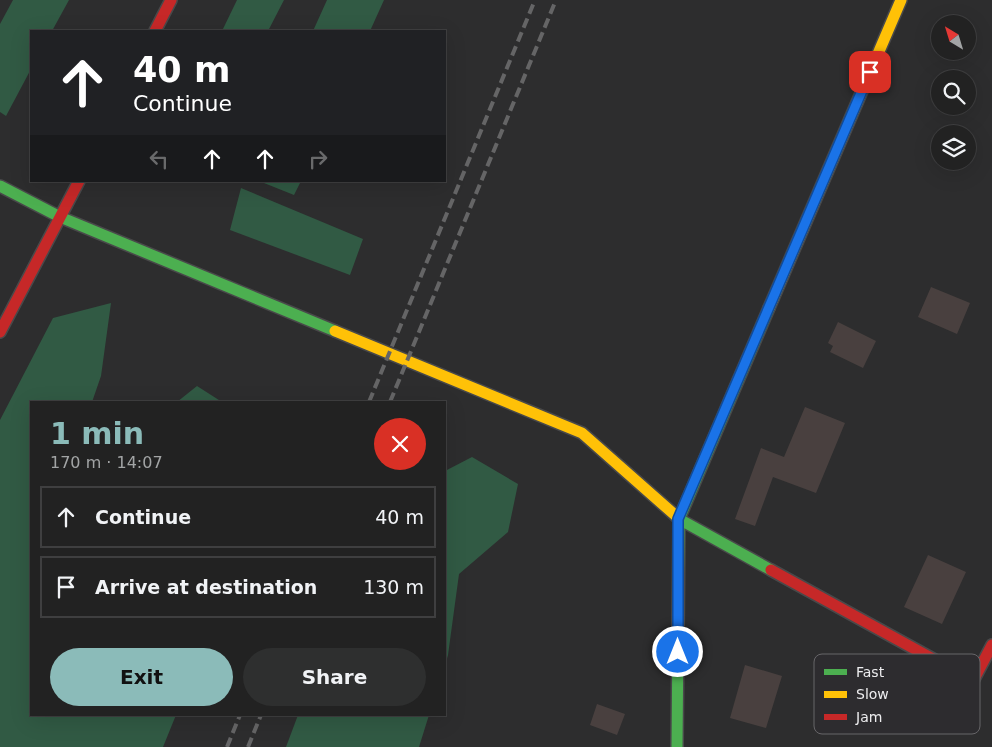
<!DOCTYPE html>
<html lang="en">
<head>
<meta charset="utf-8">
<style>
  body { margin:0; font-family:"DejaVu Sans",sans-serif; background:#2e2f2f; color:#f1f3f6; height:100vh; display:flex; flex-direction:column; font-size:19px; white-space:nowrap }
  * { box-sizing:border-box; margin:0 }
  p { font-size:16px; color:#a2a4a5 }
  .icon { flex:none; width:28px; height:28px; fill:none; stroke:currentColor; stroke-width:2; stroke-linecap:round; stroke-linejoin:round }
  .map { position:relative; flex:1; overflow:hidden }
  .sheet { position:absolute; left:30px; top:401px; width:416px; height:315px; display:flex; flex-direction:column; background:#222; border-radius:0px; box-shadow:0 5px 20px #0002,0 0 0 1px #3f3f40 }
  .sheet>* { flex:none }
  .guide { position:absolute; left:30px; top:30px; width:416px; height:152px; border-radius:0px; box-shadow:0 5px 20px #0002,0 0 0 1px #3f3f40; background:#202124; color:#fff; overflow:hidden }
  .needle { width:32px; rotate:322deg }
  .controls { position:absolute; left:931px; top:15px; display:grid; gap:10px }
  .controls a { display:grid; place-items:center; width:45px; height:45px; border-radius:50%; background:#222; box-shadow:0 5px 20px #0002,0 0 0 1px #3f3f40; font-size:25px }
  .pin { position:absolute; display:grid; place-items:center; width:42px; height:42px; color:#fff; margin:-21px; border-radius:10px; box-shadow:0 2px 8px #0006 }
  .me { position:absolute; width:55px; margin:-28px; rotate:0deg; stroke-linejoin:round; filter:drop-shadow(0 0 4px #0008) }
  .turn { display:flex; align-items:center; gap:18px; height:105px; padding:0 20px; font-size:22px }
  .turn .icon { width:65px; height:65px; stroke-width:2.5 }
  .turn b { display:block; font-size:35px; line-height:42px }
  .lanes { display:flex; align-items:center; height:48px; padding:0 20px; background:#0003; justify-content:center; gap:25px; direction:ltr }
  .lanes .off { opacity:.35 }
  .round { display:grid; place-items:center; flex:none; width:52px; height:52px; border-radius:26px; background:#2e2f2f }
  .overview { display:flex; align-items:center; justify-content:space-between; height:85px; padding:0 20px }
  h1 { font-size:30px; font-weight:600; line-height:38px; color:#8bbbb9 }
  .primary-button { display:flex; gap:10px; margin-top:auto; padding:10px 20px }
  .primary-button a { flex:1; height:58px; border-radius:30px; background:#8bbbb9; color:#111; font-size:20px; font-weight:600; line-height:58px; text-align:center }
  .primary-button a+a { background:#2e2f2f; color:#f1f3f6 }
  ul { padding:0; list-style:none }
  li { display:flex; align-items:center; gap:15px; height:62px; margin:0 10px 8px; padding:0 10px; border:2px solid #3f3f40; border-radius:0px }
  li div { flex:1 }
  li b { display:block; font-size:19px }
  li em { font-style:normal }
  .map>svg:first-child { display:block }
</style>
</head>
<body>
<div class="map">
<svg width="992" height="747" viewBox="0 0 992 747">
  <rect width="100%" height="100%" fill="#2d2d2e"/>
  <path fill="#315a44" d="M13,0h56l-17,31h-21v38l-25,47 -6,-4v-88z
    M237,0h47l-16,31h-46z
    M327,0h57l-14,31h-57z
    M259,181h42l-7,14z
    M241,188l122,51 -13,36 -120,-45z
    M111,303l-10,73 -9,26h-61v313h145l-13,32h-163v-327l53,-102z
    M197,386l25,16h-45z
    M472,457l46,27 -10,48 -49,42 -11,81 -3,11v-195z
    M298,715h131l-10,32h-133z"/>
  <path fill="#49403f" d="M931,287l39,16 -13,31 -39,-17z
    M838,322l38,19 -13,27 -33,-16 3,-6 -5,-3z
    M805,407l40,16 -29,70 -43,-16 -18,49 -20,-7 26,-71 23,9z
    M928,555l38,17 -24,52 -38,-17z
    M745,665l37,11 -16,52 -36,-10z
    M597,704l28,10 -8,21 -27,-10z"/>
  <g fill="none" stroke-linecap="round" stroke-linejoin="round">
    <defs>
      <path id="fast" d="M0,186l60,31 275,114
        M769,308l-90,211 92,51
        M676,516l3,3 -2,228"/>
      <path id="slow" d="M769,308l132,-308
        M335,331l247,102 94,83"/>
      <path id="jam" d="M155,31l16,-31
        M0,332l79,-151
        M771,570l202,111 19,-36"/>
    </defs>
    <use href="#fast" stroke="#49494a" stroke-width="14"/>
    <use href="#slow" stroke="#49494a" stroke-width="14"/>
    <use href="#jam" stroke="#49494a" stroke-width="14"/>
    <use href="#fast" stroke="#4caf50" stroke-width="11"/>
    <use href="#slow" stroke="#ffc107" stroke-width="11"/>
    <use href="#jam" stroke="#c62828" stroke-width="11"/>
    <path stroke="#656566" stroke-width="4" stroke-dasharray="10 5" stroke-linecap="butt" d="M369,402l166,-402
      M390,402l166,-402
      M227,747l13,-32
      M248,747l13,-32"/>
  </g>
  <g fill="none" stroke-linecap="round" stroke-linejoin="round">
    <defs>
      <path id="route" d="M678,652v-133l192,-447"/>
    </defs>
    <use href="#route" stroke="#114b97" stroke-width="12"/>
    <use href="#route" stroke="#1a73e8" stroke-width="9"/>
  </g>
  <rect x="814" y="654" width="166" height="80" rx="8" fill="#2d2c2f" stroke="#676669" stroke-width="1"/>
  <rect x="824" y="669" width="23" height="6" fill="#4caf50"/>
  <rect x="824" y="691" width="23" height="7" fill="#ffc107"/>
  <rect x="824" y="714" width="23" height="6" fill="#c62828"/>
  <g font-size="14" fill="#ededef">
    <text x="856" y="677">Fast</text>
    <text x="856" y="699">Slow</text>
    <text x="856" y="722">Jam</text>
  </g>
</svg>
<div class="controls">
<a><svg class="needle" viewBox="-14 -14 28 28"><path d="M0-13l5 13h-10z" fill="#e53935"/><path d="M0 13l5-13h-10z" fill="#a2a4a5"/></svg></a>
<a><svg class="icon" aria-label="search" viewBox="0 0 24 24"><circle cx="10" cy="10" r="6"/><path d="M15 15l6 6"/></svg></a>
<a><svg class="icon" aria-label="layers" viewBox="0 0 24 24"><path d="M12 4l9 5-9 5-9-5zM3 14l9 5 9-5"/></svg></a>
</div>
<div class="pin" style="left:870px;top:72px;background:#d93025"><svg class="icon" aria-label="arrive" viewBox="0 0 24 24"><path d="M6 21V4h12l-3 4 3 4H6"/></svg></div>
<svg class="me" style="left:678px;top:652px" viewBox="-20 -20 40 40"><circle r="17" fill="#1a73e8" stroke="#fff" stroke-width="3"/><path d="M0-11L8 9 0 5-8 9z" fill="#fff"/></svg>
<div class="guide">
<div class="turn"><svg class="icon" aria-label="ahead" viewBox="0 0 24 24"><path d="M12 20V5M6 11l6-6 6 6"/></svg><div><b>40 m</b>Continue</div></div>
<div class="lanes"><svg class="icon off" aria-label="left" viewBox="0 0 24 24"><path d="M17 20v-9H6M10 6l-5 5 5 5"/></svg><svg class="icon" aria-label="ahead" viewBox="0 0 24 24"><path d="M12 20V5M6 11l6-6 6 6"/></svg><svg class="icon" aria-label="ahead" viewBox="0 0 24 24"><path d="M12 20V5M6 11l6-6 6 6"/></svg><svg class="icon off" aria-label="right" viewBox="0 0 24 24"><path d="M7 20v-9h11M14 6l5 5-5 5"/></svg></div>
</div>
<section class="sheet">
<div class="overview"><div><h1>1 min</h1><p>170 m · 14:07</p></div><a class="round" style="background:#d93025;color:#fff"><svg class="icon" aria-label="close" viewBox="0 0 24 24"><path d="M6 6l12 12M18 6L6 18"/></svg></a></div>
<ul>
<li><svg class="icon" aria-label="ahead" viewBox="0 0 24 24"><path d="M12 20V5M6 11l6-6 6 6"/></svg><div><b>Continue</b></div><em>40 m</em></li>
<li><svg class="icon" aria-label="arrive" viewBox="0 0 24 24"><path d="M6 21V4h12l-3 4 3 4H6"/></svg><div><b>Arrive at destination</b></div><em>130 m</em></li>
</ul>
<div class="primary-button"><a>Exit</a><a>Share</a></div>
</section>
</div>
</body>
</html>
